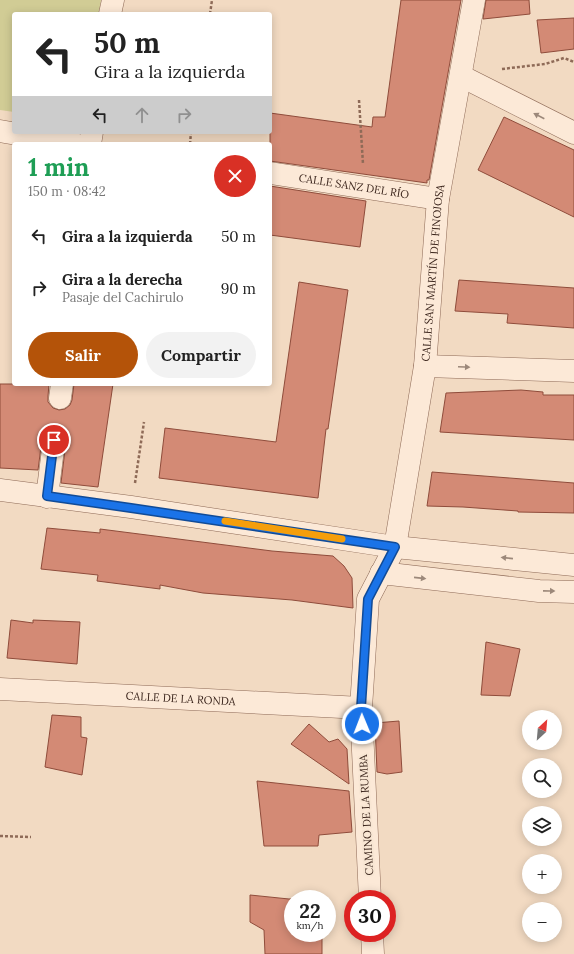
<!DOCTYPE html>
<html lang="es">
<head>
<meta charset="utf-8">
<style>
  body { margin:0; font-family:Lora,serif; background:#f2f2f2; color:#222; height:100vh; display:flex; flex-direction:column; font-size:15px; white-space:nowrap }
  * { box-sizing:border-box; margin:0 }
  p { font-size:13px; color:#767676 }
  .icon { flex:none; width:22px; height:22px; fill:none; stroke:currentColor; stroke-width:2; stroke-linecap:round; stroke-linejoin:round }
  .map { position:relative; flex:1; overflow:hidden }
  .drawer { position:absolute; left:12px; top:142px; width:260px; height:244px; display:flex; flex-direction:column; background:#fff; border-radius:4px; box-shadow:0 2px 10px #0003 }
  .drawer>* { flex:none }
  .hud { position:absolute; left:12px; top:12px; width:260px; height:122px; border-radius:4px; box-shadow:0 2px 10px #0003; background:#fff; color:#222; overflow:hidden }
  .needle { width:26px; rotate:26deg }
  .buttons { position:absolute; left:522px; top:710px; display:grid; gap:8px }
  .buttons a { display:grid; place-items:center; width:40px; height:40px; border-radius:50%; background:#fff; box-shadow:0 2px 10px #0003; font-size:20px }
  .speed { position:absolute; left:284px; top:890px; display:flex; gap:8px; font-size:20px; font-weight:700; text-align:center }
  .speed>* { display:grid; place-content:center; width:52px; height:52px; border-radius:50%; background:#fff; box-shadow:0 2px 10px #0003; line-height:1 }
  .speed small { font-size:10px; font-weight:400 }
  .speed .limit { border:6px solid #d22; background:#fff; color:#111 }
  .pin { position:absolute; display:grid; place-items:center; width:34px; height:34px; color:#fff; margin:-17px; border:2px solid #fff; border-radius:50%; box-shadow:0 1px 4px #0007 }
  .me { position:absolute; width:44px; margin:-22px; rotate:359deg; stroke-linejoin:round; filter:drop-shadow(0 0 3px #0008) }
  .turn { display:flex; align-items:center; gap:14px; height:84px; padding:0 16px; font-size:18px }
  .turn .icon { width:52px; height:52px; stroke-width:2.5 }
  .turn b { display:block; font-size:28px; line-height:34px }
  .lanes { display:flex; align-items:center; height:38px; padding:0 16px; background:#0003; justify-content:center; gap:20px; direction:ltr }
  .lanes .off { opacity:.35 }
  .round { display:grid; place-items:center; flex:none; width:42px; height:42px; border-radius:21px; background:#f2f2f2 }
  .headline { display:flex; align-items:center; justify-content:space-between; height:68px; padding:0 16px }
  h1 { font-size:24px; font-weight:700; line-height:30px; color:#1e9e55 }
  .cta { display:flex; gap:8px; margin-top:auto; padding:8px 16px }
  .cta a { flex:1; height:46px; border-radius:24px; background:#b45309; color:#fff; font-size:16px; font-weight:700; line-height:46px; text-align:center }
  .cta a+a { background:#f2f2f2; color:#222 }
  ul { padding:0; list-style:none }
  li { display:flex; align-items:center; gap:12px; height:52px; padding:0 16px }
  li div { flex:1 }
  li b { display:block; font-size:15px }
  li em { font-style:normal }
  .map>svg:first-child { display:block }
</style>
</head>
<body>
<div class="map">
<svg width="574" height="954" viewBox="0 0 574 954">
  <rect width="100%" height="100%" fill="#f2dac2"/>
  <path fill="#d1cc95" d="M0,0h101l-2,14h-85v98l-14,-2z"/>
  <path fill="#d38a75" stroke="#8f4c3b" d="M401,0h60l-32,180h-2v3l-157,-22v-48l102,14 1,-10h12z
    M486,0h43l1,14 -47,5z
    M574,18v31l-33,4 -4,-33z
    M504,117l70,33v67l-96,-47z
    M270,186l96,15 -6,46 -90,-12z
    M459,280l115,8v40l-67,-5 1,-9 -53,-3z
    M299,282l49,8 -20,139h-2l-8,69 -159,-20 6,-50 111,14z
    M0,384h49l-1,12v6l5,6 6,2 6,-1 5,-4 2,-5 2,-16h39l-15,103 -37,-4 5,-41 -1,-6 -4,-5 -5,-2 -7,1 -5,4 -2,5 -4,31 -38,-2z
    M521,390l22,2v3h31v45l-134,-8 6,-39z
    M432,472l142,11v30l-56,-1v-1l-55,-4 -36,-1z
    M47,528l53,5v-4l172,22 61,5 11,10 8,12 1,30 -61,-8 -89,-7 -43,-8v4l-63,-8 1,-6 -57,-6z
    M11,620l22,3v-3l47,2 -3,42 -70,-6z
    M486,642l34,7 -10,47 -29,-1z
    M52,715l29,2v20l6,1 -5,37 -37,-8z
    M399,721l3,51 -15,2 -10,-2 -2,-49z
    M309,724l20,18 9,-3 9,10 2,35 -58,-40z
    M257,781l92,10 3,41 -33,3 -1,11h-54z
    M250,895l39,4 32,-2v2h-28v34h29v21h-57l-1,-24 -14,-8z"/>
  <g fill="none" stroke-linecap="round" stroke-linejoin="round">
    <defs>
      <g id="street">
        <path d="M110,14l3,-14"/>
        <path d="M461,76l113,57"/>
        <path d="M0,131l75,13"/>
        <path d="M90,144l2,-12"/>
        <path id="s1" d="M270,173l168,26"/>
        <path d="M425,366l149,5"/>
        <path d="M60,398l2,-14"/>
        <path d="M0,490l131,17 264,40 179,18"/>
        <path d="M47,497l7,-56"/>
        <path d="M381,573l158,18 35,1"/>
        <path id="s2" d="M0,689l361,19"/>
        <path id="s3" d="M370,899l-9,-191 7,-109 27,-52 30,-181 13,-167 36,-199"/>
        <path d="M372,933l1,21"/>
      </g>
    </defs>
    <use href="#street" stroke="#8e6a57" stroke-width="23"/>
    <path stroke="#8e6a57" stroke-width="2.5" stroke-dasharray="3 2" stroke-linecap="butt" d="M210,14l2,-14
      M502,69l43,-5 19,-6 10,4
      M359,100l4,64
      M190,144l1,-12
      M135,483l9,-61
      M0,836l31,1"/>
    <use href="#street" stroke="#fce9d7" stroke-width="22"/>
  </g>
  <defs><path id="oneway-solid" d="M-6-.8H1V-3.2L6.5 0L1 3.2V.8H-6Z"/></defs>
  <g fill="#9c887a">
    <use href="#oneway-solid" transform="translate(539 116) rotate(-153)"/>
    <use href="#oneway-solid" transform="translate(464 367) rotate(2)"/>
    <use href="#oneway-solid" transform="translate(507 558) rotate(-174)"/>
    <use href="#oneway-solid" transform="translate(420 578) rotate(6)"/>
    <use href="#oneway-solid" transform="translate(549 591) rotate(1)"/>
  </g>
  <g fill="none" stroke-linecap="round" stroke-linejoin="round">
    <defs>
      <path id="route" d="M54,440l-7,56 84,12 264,39 -27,52 -7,109 1,16"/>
    </defs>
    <use href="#route" stroke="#114b97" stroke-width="10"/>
    <use href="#route" stroke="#1a73e8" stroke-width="7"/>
    <path stroke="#f59e0b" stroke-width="7" d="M225,521l117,18"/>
  </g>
  <g text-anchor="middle" stroke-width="4" stroke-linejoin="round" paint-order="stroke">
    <g font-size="11" fill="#3c261d" stroke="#f8e6d3">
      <text dy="4" stroke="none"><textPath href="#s1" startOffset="85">CALLE SANZ DEL RÍO</textPath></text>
      <text dy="4" stroke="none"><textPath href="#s3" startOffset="636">CALLE SAN MARTÍN DE FINOJOSA</textPath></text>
      <text dy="4" stroke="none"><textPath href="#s2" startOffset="181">CALLE DE LA RONDA</textPath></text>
      <text transform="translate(366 815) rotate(-93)" y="4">CAMINO DE LA RUMBA</text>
    </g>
  </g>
</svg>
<div class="buttons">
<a><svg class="needle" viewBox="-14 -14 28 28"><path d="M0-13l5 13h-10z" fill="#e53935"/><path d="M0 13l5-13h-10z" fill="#767676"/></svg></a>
<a><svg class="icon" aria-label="search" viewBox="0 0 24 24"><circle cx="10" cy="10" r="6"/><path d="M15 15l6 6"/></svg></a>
<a><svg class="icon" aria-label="layers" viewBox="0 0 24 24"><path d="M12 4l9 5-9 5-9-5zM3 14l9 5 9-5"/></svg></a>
<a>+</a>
<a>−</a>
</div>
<div class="speed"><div>22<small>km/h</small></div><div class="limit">30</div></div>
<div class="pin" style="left:54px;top:440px;background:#d93025"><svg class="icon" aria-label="arrive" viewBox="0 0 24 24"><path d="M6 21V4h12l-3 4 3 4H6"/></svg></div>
<svg class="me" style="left:362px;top:724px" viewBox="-20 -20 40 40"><circle r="17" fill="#1a73e8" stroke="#fff" stroke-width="3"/><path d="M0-11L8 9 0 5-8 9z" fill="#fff"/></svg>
<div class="hud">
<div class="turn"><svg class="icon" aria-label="left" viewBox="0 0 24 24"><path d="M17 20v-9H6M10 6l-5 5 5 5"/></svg><div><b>50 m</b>Gira a la izquierda</div></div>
<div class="lanes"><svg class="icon" aria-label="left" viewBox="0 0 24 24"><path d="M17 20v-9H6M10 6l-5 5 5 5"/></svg><svg class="icon off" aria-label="ahead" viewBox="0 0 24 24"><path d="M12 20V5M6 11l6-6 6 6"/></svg><svg class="icon off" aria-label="right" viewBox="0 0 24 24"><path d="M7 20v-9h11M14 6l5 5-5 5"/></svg></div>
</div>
<section class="drawer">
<div class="headline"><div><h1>1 min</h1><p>150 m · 08:42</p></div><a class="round" style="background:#d93025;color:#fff"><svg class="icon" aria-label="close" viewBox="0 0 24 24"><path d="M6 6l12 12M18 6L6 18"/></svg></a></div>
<ul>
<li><svg class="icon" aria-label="left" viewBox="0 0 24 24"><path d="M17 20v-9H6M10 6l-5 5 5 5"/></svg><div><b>Gira a la izquierda</b></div><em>50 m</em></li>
<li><svg class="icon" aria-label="right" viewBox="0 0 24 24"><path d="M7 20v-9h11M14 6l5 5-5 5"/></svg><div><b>Gira a la derecha</b><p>Pasaje del Cachirulo</p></div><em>90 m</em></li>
</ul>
<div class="cta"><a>Salir</a><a>Compartir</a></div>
</section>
</div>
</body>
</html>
